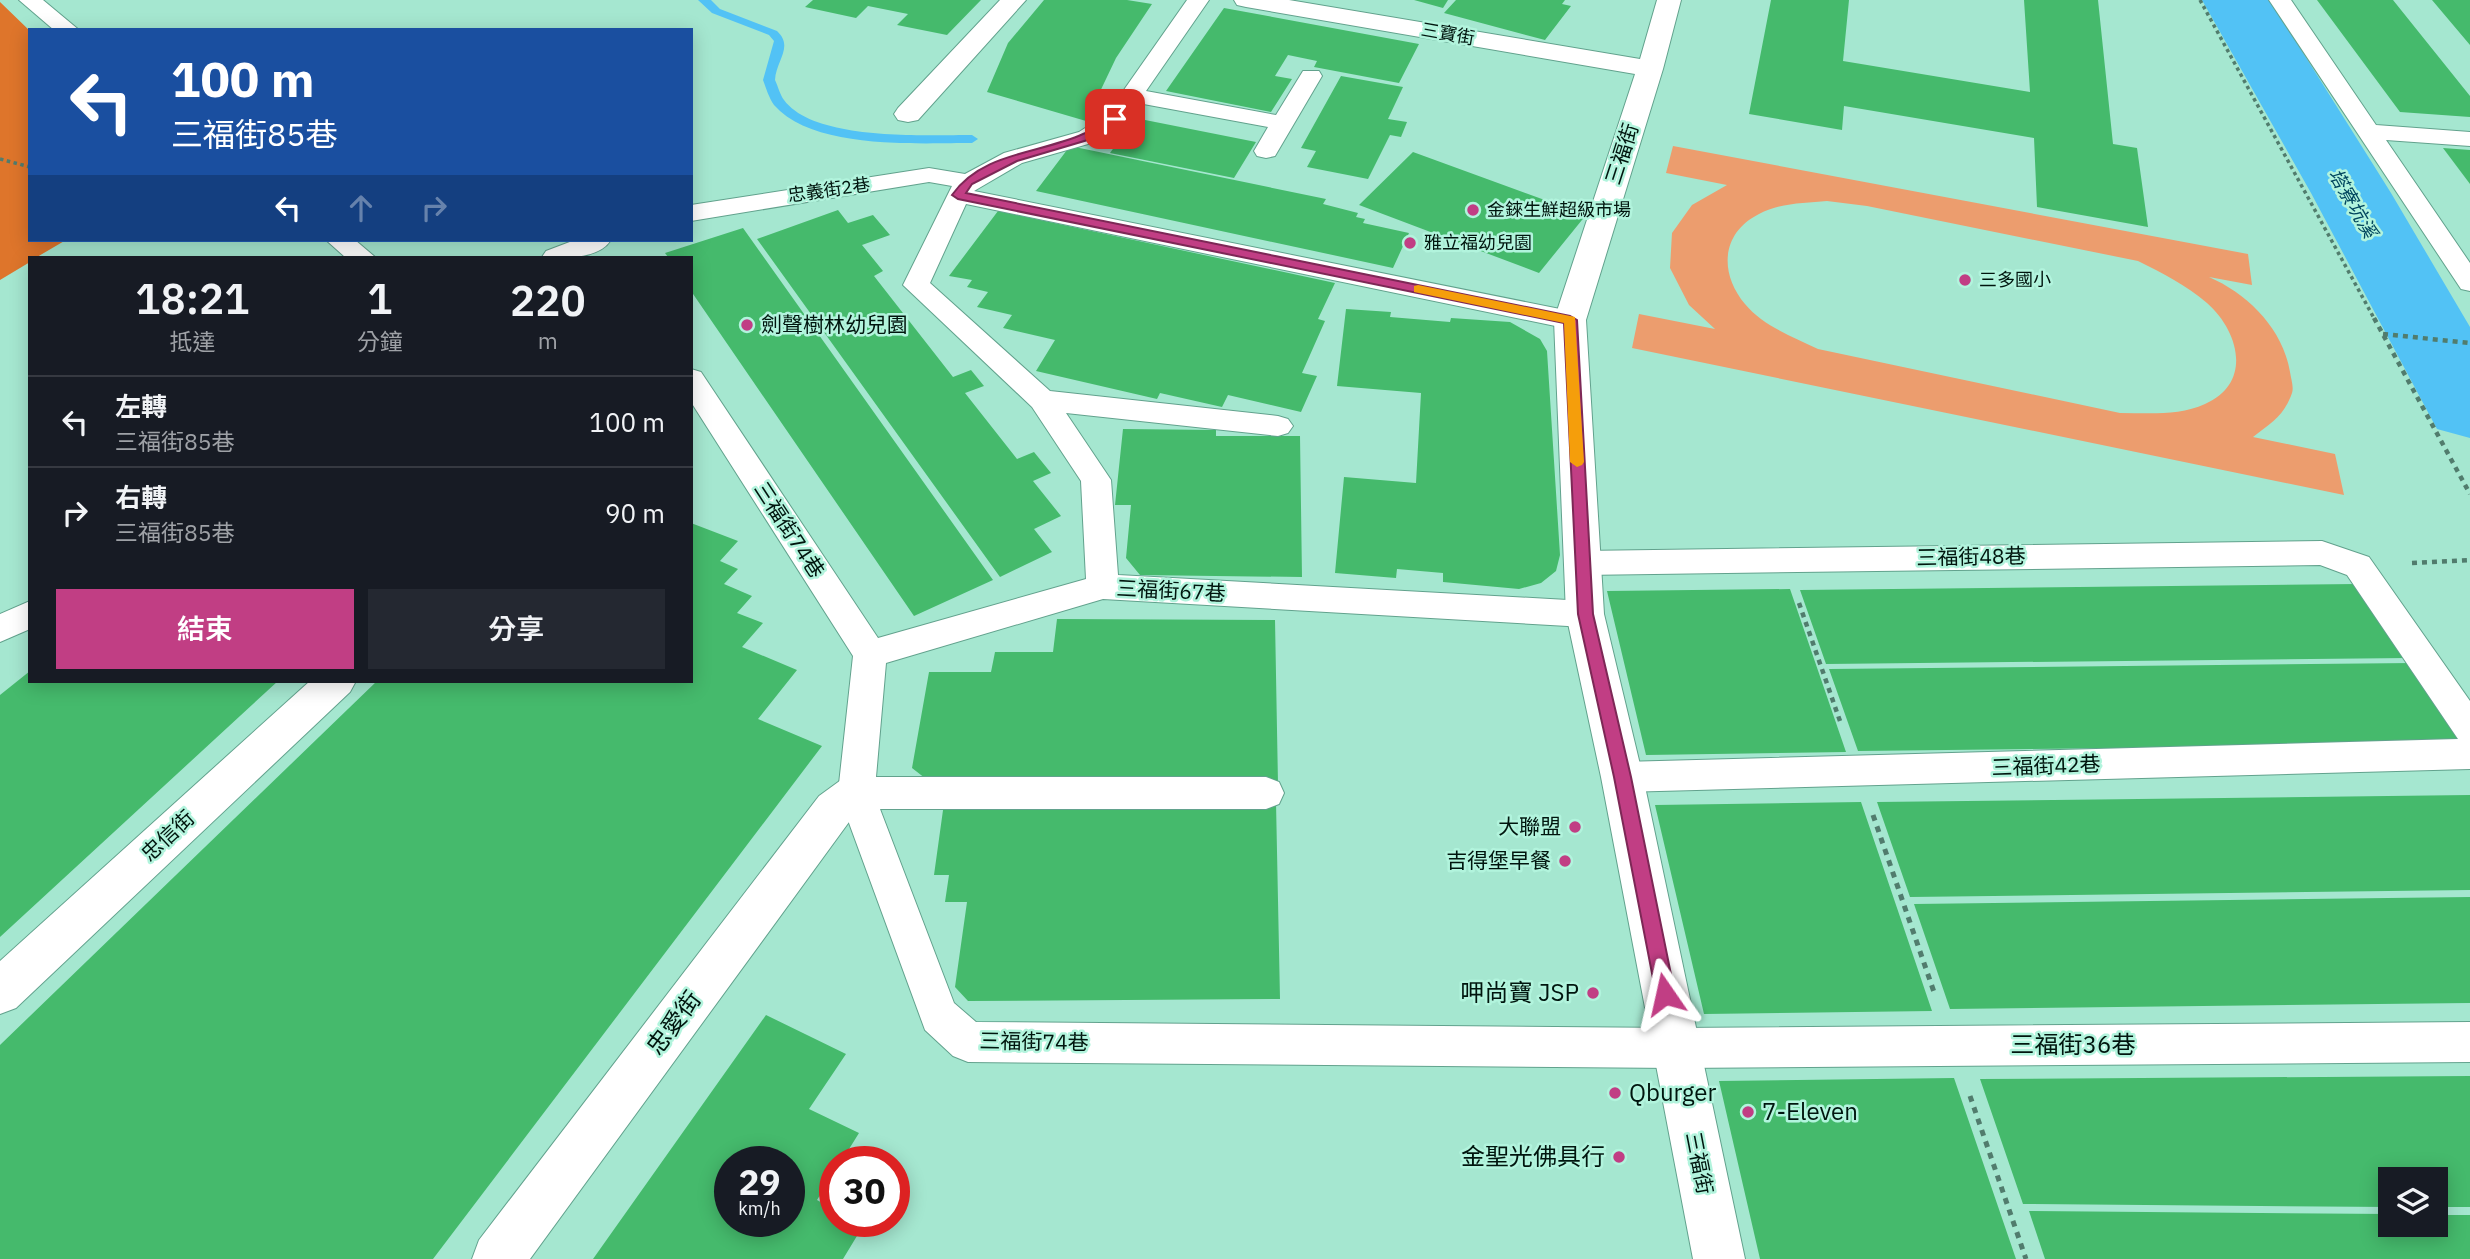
<!DOCTYPE html>
<html lang="zh-TW">
<head>
<meta charset="utf-8">
<style>
  body { margin:0; font-family:"IBM Plex Sans","Noto Sans TC",sans-serif; background:#242831; color:#f1f3f6; height:100vh; display:flex; flex-direction:column; font-size:26px; white-space:nowrap }
  * { box-sizing:border-box; margin:0 }
  p { font-size:23px; color:#9ea1a6 }
  .icon { flex:none; width:38px; height:38px; fill:none; stroke:currentColor; stroke-width:2; stroke-linecap:round; stroke-linejoin:round }
  .map { position:relative; flex:1; overflow:hidden }
  .panel { position:absolute; left:28px; top:256px; width:665px; height:427px; display:flex; flex-direction:column; background:#171b24; border-radius:0px; box-shadow:0 4px 18px #0003 }
  .panel>* { flex:none }
  .banner { position:absolute; left:28px; top:28px; width:665px; height:214px; border-radius:0px; box-shadow:0 4px 18px #0003; background:#1a4fa0; color:#fff; overflow:hidden }
  .tools { position:absolute; left:2378px; top:1167px; display:grid; gap:14px }
  .tools a { display:grid; place-items:center; width:70px; height:70px; border-radius:0px; background:#171b24; box-shadow:0 4px 18px #0003; font-size:35px }
  .speed { position:absolute; left:714px; top:1146px; display:flex; gap:14px; font-size:35px; font-weight:700; text-align:center }
  .speed>* { display:grid; place-content:center; width:91px; height:91px; border-radius:50%; background:#171b24; box-shadow:0 4px 18px #0003; line-height:1 }
  .speed small { font-size:18px; font-weight:400 }
  .speed .limit { border:10px solid #d22; background:#fff; color:#111 }
  .pin { position:absolute; display:grid; place-items:center; width:60px; height:60px; color:#fff; margin:-30px; border-radius:14px; box-shadow:0 4px 10px #0006 }
  .me { position:absolute; width:77px; margin:-38px; rotate:349deg; stroke-linejoin:round; filter:drop-shadow(0 0 5px #0008) }
  .turn { display:flex; align-items:center; gap:24px; height:147px; padding:0 28px; font-size:32px }
  .turn .icon { width:91px; height:91px; stroke-width:2.5 }
  .turn b { display:block; font-size:49px; line-height:60px }
  .lanes { display:flex; align-items:center; height:66px; padding:0 28px; background:#0003; justify-content:center; gap:35px; direction:ltr }
  .lanes .off { opacity:.35 }
  .eta { display:flex; justify-content:space-evenly; align-items:center; height:119px; text-align:center }
  .eta b { font-size:42px; font-weight:600; line-height:49px }
  .button { display:flex; gap:14px; margin-top:auto; padding:14px 28px }
  .button a { flex:1; height:80px; border-radius:0px; background:#c13e84; color:#fff; font-size:28px; font-weight:600; line-height:80px; text-align:center }
  .button a+a { background:#242831; color:#f1f3f6 }
  ul { padding:0; list-style:none }
  li { display:flex; align-items:center; gap:21px; height:91px; padding:0 28px; border-top:2px solid #363941 }
  li div { flex:1 }
  li b { display:block; font-size:26px }
  li em { font-style:normal }
  .map>svg:first-child { display:block }
</style>
</head>
<body>
<div class="map">
<svg width="2470" height="1259" viewBox="0 0 2470 1259">
  <rect width="100%" height="100%" fill="#a5e7d0"/>
  <path fill="#ec9d6e" fill-rule="evenodd" d="M1673,146l575,108 4,31 -43,-8c39,17 74,52 81,95 1,7 4,15 2,21 -8,23 -21,30 -39,44l82,17 9,41 -712,-147 7,-34 76,15 -26,-24 -19,-37 2,-35 20,-28 35,-20 -61,-12zM1827,201l40,5 271,55c24,12 48,24 69,42 32,28 46,80 -2,101 -26,12 -56,9 -85,9l-302,-64c-25,-12 -55,-23 -73,-45 -26,-31 -24,-71 14,-90 20,-11 46,-11 68,-13z"/>
  <path fill="#de752b" d="M0,2l30,29v209h36l-29,17h-7v5l-30,18z"/>
  <g fill="none" stroke-linecap="round" stroke-linejoin="round">
    <path fill="#52c2f5" fill-rule="evenodd" d="M698,0h13l9,9 57,22c17,16 -1,29 -2,49 3,6 5,15 9,20 30,41 141,35 188,35l6,4 -6,4c-54,0 -159,7 -198,-38 -5,-7 -8,-17 -11,-25l11,-39 -5,-6 -57,-22z"/>
    <path fill="#52c2f5" fill-rule="evenodd" d="M2202,0h68l121,193 79,134v111l-33,-9 -126,-236z"/>
  </g>
  <path fill="#45ba6c" fill-rule="evenodd" d="M813,0h168l-34,35 -50,-10 11,-11 -40,-8 -12,12 -51,-11z
    M1044,0h83l25,4 -36,54 -30,63 -99,-29 21,-49z
    M1414,0h34l-5,8z
    M1456,0h109l-3,4 9,2 -26,34 -101,-27z
    M1771,0h78l-6,61 187,31 -6,-92h74l15,144 24,4 11,79 -111,-20 -3,-69 -190,-32 -2,24 -93,-16z
    M2317,0h76l77,96v21l-70,-5z
    M2432,0h38v45z
    M1224,8l195,36 -20,39 -85,-16 3,-6 -29,-6 -13,21 17,3 -21,33 -105,-21z
    M1341,76l62,11 -15,32 19,3 -6,15 -11,-2 -22,44 -61,-12 9,-16 -15,-3z
    M1135,118l121,24 -22,36 -124,-25z
    M1070,146l256,53 -3,5 35,9 -2,4 9,2 -2,4 46,10 -16,35 -357,-77z
    M2443,148l27,2v34z
    M1413,152l173,63 -47,58 -180,-68z
    M838,210l10,13 25,-8 17,20 -28,10 21,26 -9,5 79,101 18,-7 13,16 -19,7 52,66 17,-7 17,21 -18,8 28,35 -27,13 18,23 -52,25 -243,-338z
    M998,211l337,72 -17,36 7,2 -23,52 15,3 -16,36 -73,-17 -6,12 -62,-14 -3,6 -121,-28 19,-31 -52,-12 9,-13 -35,-8 11,-15 -21,-5 5,-7 -23,-4z
    M743,228l250,352 -79,36 -223,-325v-34h-23l-3,-4z
    M1346,309l45,3 -1,5 60,5 1,-4 59,4 30,17 7,12 13,204 -4,16 -15,12 -22,6 -76,-7v-9l-46,-4 -1,9 -61,-5 9,-96 72,6 5,-90 -84,-7z
    M1123,429l93,1v6h84l2,141 -162,-2 -14,-17 5,-53h-16z
    M691,523l47,18 -18,20 18,8 -14,15 28,12 -15,17 26,10 -21,24 55,23 -39,49 64,27 -389,513h-433v-214l377,-364h314z
    M2357,584l51,74 -582,6 -26,-74z
    M1790,589l56,163 -200,3 -39,-164z
    M1057,619l218,1 3,164 -348,-2 -18,-14 17,-96h62l4,-20h58z
    M2413,663l54,81 -609,7 -29,-82z
    M30,671v10h248l-278,256v-242z
    M2470,795v95l-560,7 -33,-95z
    M1276,802l4,197 -312,2 -13,-14 12,-85h-22l4,-27h-15l10,-72z
    M1861,802l71,209 -228,3 -49,-209z
    M2470,897v106l-520,6 -36,-105z
    M766,1015l80,39 -37,55 50,24 -18,29h-6v9l-18,29 18,10v12h20l8,4 -20,33h-250zM730,1162h59v60h-59z
    M2470,1076v131h-34v-27h-46v27l-367,-3 -43,-125z
    M1954,1078l62,181h-256l-41,-178z
    M2029,1211l361,3v11h46v-10h34v44h-425z"/>
  <g fill="none" stroke-linecap="round" stroke-linejoin="round">
    <defs>
      <path id="lane" d="M19,0h24l36,30h-25z
        M1187,0h22l-63,91 130,24 27,-44h16l3,5 -47,80 -9,2 -9,-2 -3,-5 14,-24 -130,-24 -15,21 -28,18 -73,21 -48,28 596,120 10,3 4,6 -4,6 -10,3 -604,-125 -36,79 120,108 228,25 10,3 5,7 -5,7 -10,3 -212,-23 45,67 7,95 467,26 12,4 4,9 -4,9 -12,4 -482,-28 -217,64 -10,114h390l13,5 5,11 -5,11 -13,5h-386l74,194 22,19 700,6 794,-6v40l-794,6 -708,-6 -15,-6 -28,-26 -87,-237 15,-137 -162,-254v-33l10,3 177,266 208,-59 -5,-98 -49,-74 -129,-122 49,-99 -23,-4 -238,39v-16l238,-37 36,6 39,-21 75,-21 28,-18z
        M2269,0h22l85,125 94,7v14l-84,-6 84,123v28l-9,-2z
        M326,240h29l20,17h-30z
        M575,240h36c-13,20 -48,18 -69,17l4,-6z
        M2322,541l47,16 101,144v68l-848,23 -13,-4 -5,-11 5,-11 13,-4 836,-23 -111,-164 -27,-10 -738,10 -11,-3 -5,-9 5,-9 11,-3z
        M30,601v28l-30,13v-28z"/>
      <path id="street" d="M1000,0h26l-108,120 -10,2 -10,-2 -4,-6 4,-6z
        M1234,0h55l351,59 17,-59h24l-18,69 -77,251 18,294 39,163 102,482h-52l-92,-482 -35,-163 -12,-294 81,-246 -389,-67 -9,-2z
        M310,681h46l-6,11 -334,316 -16,6v-53z
        M856,775l15,5 6,13 -6,13 -22,16 -319,437h-58l7,-19 340,-444 22,-16z"/>
    </defs>
    <use href="#lane" stroke="#62a28d" stroke-width="2"/>
    <use href="#street" stroke="#62a28d" stroke-width="2"/>
    <path stroke="#517c6d" stroke-width="3.5" stroke-dasharray="3.5 3.5" stroke-linecap="butt" d="M2200,0l175,320
      M0,159l30,8"/>
    <path stroke="#517c6d" stroke-width="4.5" stroke-dasharray="5 5" stroke-linecap="butt" d="M2374,318l96,176
      M2383,334l87,9
      M2412,563l58,-3
      M1799,603l42,121"/>
    <path stroke="#517c6d" stroke-width="5" stroke-dasharray="6 6" stroke-linecap="butt" d="M1873,815l62,180
      M1970,1096l56,163"/>
    <use href="#lane" fill="#fff" fill-rule="evenodd"/>
    <use href="#street" fill="#fff" fill-rule="evenodd"/>
  </g>
  <path fill="#c13e84" stroke="#7d2856" stroke-width="2" d="M1111,117l10,2 -30,20 -74,22 -45,23 -6,9 604,123 7,4 16,294 38,163 44,217 -3,6 -7,3 -6,-3 -3,-6 -42,-217 -36,-163 -14,-291 -606,-124 -6,-4c30,-43 87,-41 131,-61 10,-4 19,-12 28,-17z"/>
  <path fill="#f59e0b" d="M1418,285l157,32 9,145 -2,3 -5,2 -7,-5 -6,-139 -150,-31v-6z"/>
  <g fill="#c13e84" stroke="#b2f4dd" stroke-width="2.5">
    <circle cx="1473" cy="210" r="7"/>
    <circle cx="1410" cy="243" r="7"/>
    <circle cx="1965" cy="280" r="7"/>
    <circle cx="747" cy="325" r="7"/>
    <circle cx="1575" cy="827" r="7"/>
    <circle cx="1565" cy="861" r="7"/>
    <circle cx="1593" cy="993" r="7"/>
    <circle cx="1615" cy="1093" r="7"/>
    <circle cx="1748" cy="1112" r="7"/>
    <circle cx="1619" cy="1157" r="7"/>
  </g>
  <g text-anchor="middle" stroke-width="5" stroke-linejoin="round" paint-order="stroke">
    <g font-size="18" fill="#00150e" stroke="#b2f4dd">
      <text transform="translate(1448 34) rotate(10)" y="6">三寶街</text>
      <text transform="translate(829 190) rotate(-8)" y="6">忠義街2巷</text>
    </g>
    <g font-size="18" fill="#00150e" stroke="#b2f4dd" text-anchor="start">
      <text x="1487" y="216">金錸生鮮超級市場</text>
      <text x="1424" y="249">雅立福幼兒園</text>
      <text x="1979" y="286">三多國小</text>
    </g>
    <g font-size="19" font-style="italic" fill="#00455e" stroke="#b2f4dd">
      <text transform="translate(2353 203) rotate(60)" y="7">塔寮坑溪</text>
    </g>
    <g font-size="21" fill="#00150e" stroke="#b2f4dd">
      <text transform="translate(1622 154) rotate(-72)" y="7">三福街</text>
      <text transform="translate(789 530) rotate(57)" y="7">三福街74巷</text>
      <text transform="translate(1971 557) rotate(-1)" y="7">三福街48巷</text>
      <text transform="translate(1171 591) rotate(3)" y="7">三福街67巷</text>
      <text transform="translate(2046 766) rotate(-2)" y="7">三福街42巷</text>
      <text transform="translate(168 836) rotate(-43)" y="7">忠信街</text>
      <text transform="translate(1034 1042) rotate(1)" y="7">三福街74巷</text>
      <text transform="translate(1699 1163) rotate(79)" y="7">三福街</text>
    </g>
    <g font-size="21" fill="#00150e" stroke="#b2f4dd" text-anchor="end">
      <text x="761" y="332" text-anchor="start">劍聲樹林幼兒園</text>
      <text x="1561" y="834">大聯盟</text>
      <text x="1551" y="868">吉得堡早餐</text>
    </g>
    <g font-size="24" fill="#00150e" stroke="#b2f4dd" text-anchor="end">
      <text x="1579" y="1001">呷尚寶 JSP</text>
      <text x="1629" y="1101" text-anchor="start">Qburger</text>
      <text x="1762" y="1120" text-anchor="start">7-Eleven</text>
      <text x="1605" y="1165">金聖光佛具行</text>
    </g>
    <g font-size="24" fill="#00150e" stroke="#b2f4dd">
      <text transform="translate(674 1023) rotate(-53)" y="8">忠愛街</text>
      <text x="2073" y="1053">三福街36巷</text>
    </g>
  </g>
</svg>
<div class="tools">
<a><svg class="icon" aria-label="layers" viewBox="0 0 24 24"><path d="M12 4l9 5-9 5-9-5zM3 14l9 5 9-5"/></svg></a>
</div>
<div class="speed"><div>29<small>km/h</small></div><div class="limit">30</div></div>
<div class="pin" style="left:1115px;top:119px;background:#d93025"><svg class="icon" aria-label="arrive" viewBox="0 0 24 24"><path d="M6 21V4h12l-3 4 3 4H6"/></svg></div>
<svg class="me" style="left:1665px;top:994px" viewBox="-20 -20 40 40"><path d="M0-17L14 15 0 8-14 15z" fill="#c13e84" stroke="#fff" stroke-width="4"/></svg>
<div class="banner">
<div class="turn"><svg class="icon" aria-label="left" viewBox="0 0 24 24"><path d="M17 20v-9H6M10 6l-5 5 5 5"/></svg><div><b>100 m</b>三福街85巷</div></div>
<div class="lanes"><svg class="icon" aria-label="left" viewBox="0 0 24 24"><path d="M17 20v-9H6M10 6l-5 5 5 5"/></svg><svg class="icon off" aria-label="ahead" viewBox="0 0 24 24"><path d="M12 20V5M6 11l6-6 6 6"/></svg><svg class="icon off" aria-label="right" viewBox="0 0 24 24"><path d="M7 20v-9h11M14 6l5 5-5 5"/></svg></div>
</div>
<section class="panel">
<div class="eta">
<div><b>18:21</b><p>抵達</p></div>
<div><b>1</b><p>分鐘</p></div>
<div><b>220</b><p>m</p></div>
</div>
<ul>
<li><svg class="icon" aria-label="left" viewBox="0 0 24 24"><path d="M17 20v-9H6M10 6l-5 5 5 5"/></svg><div><b>左轉</b><p>三福街85巷</p></div><em>100 m</em></li>
<li><svg class="icon" aria-label="right" viewBox="0 0 24 24"><path d="M7 20v-9h11M14 6l5 5-5 5"/></svg><div><b>右轉</b><p>三福街85巷</p></div><em>90 m</em></li>
</ul>
<div class="button"><a>結束</a><a>分享</a></div>
</section>
</div>
</body>
</html>
